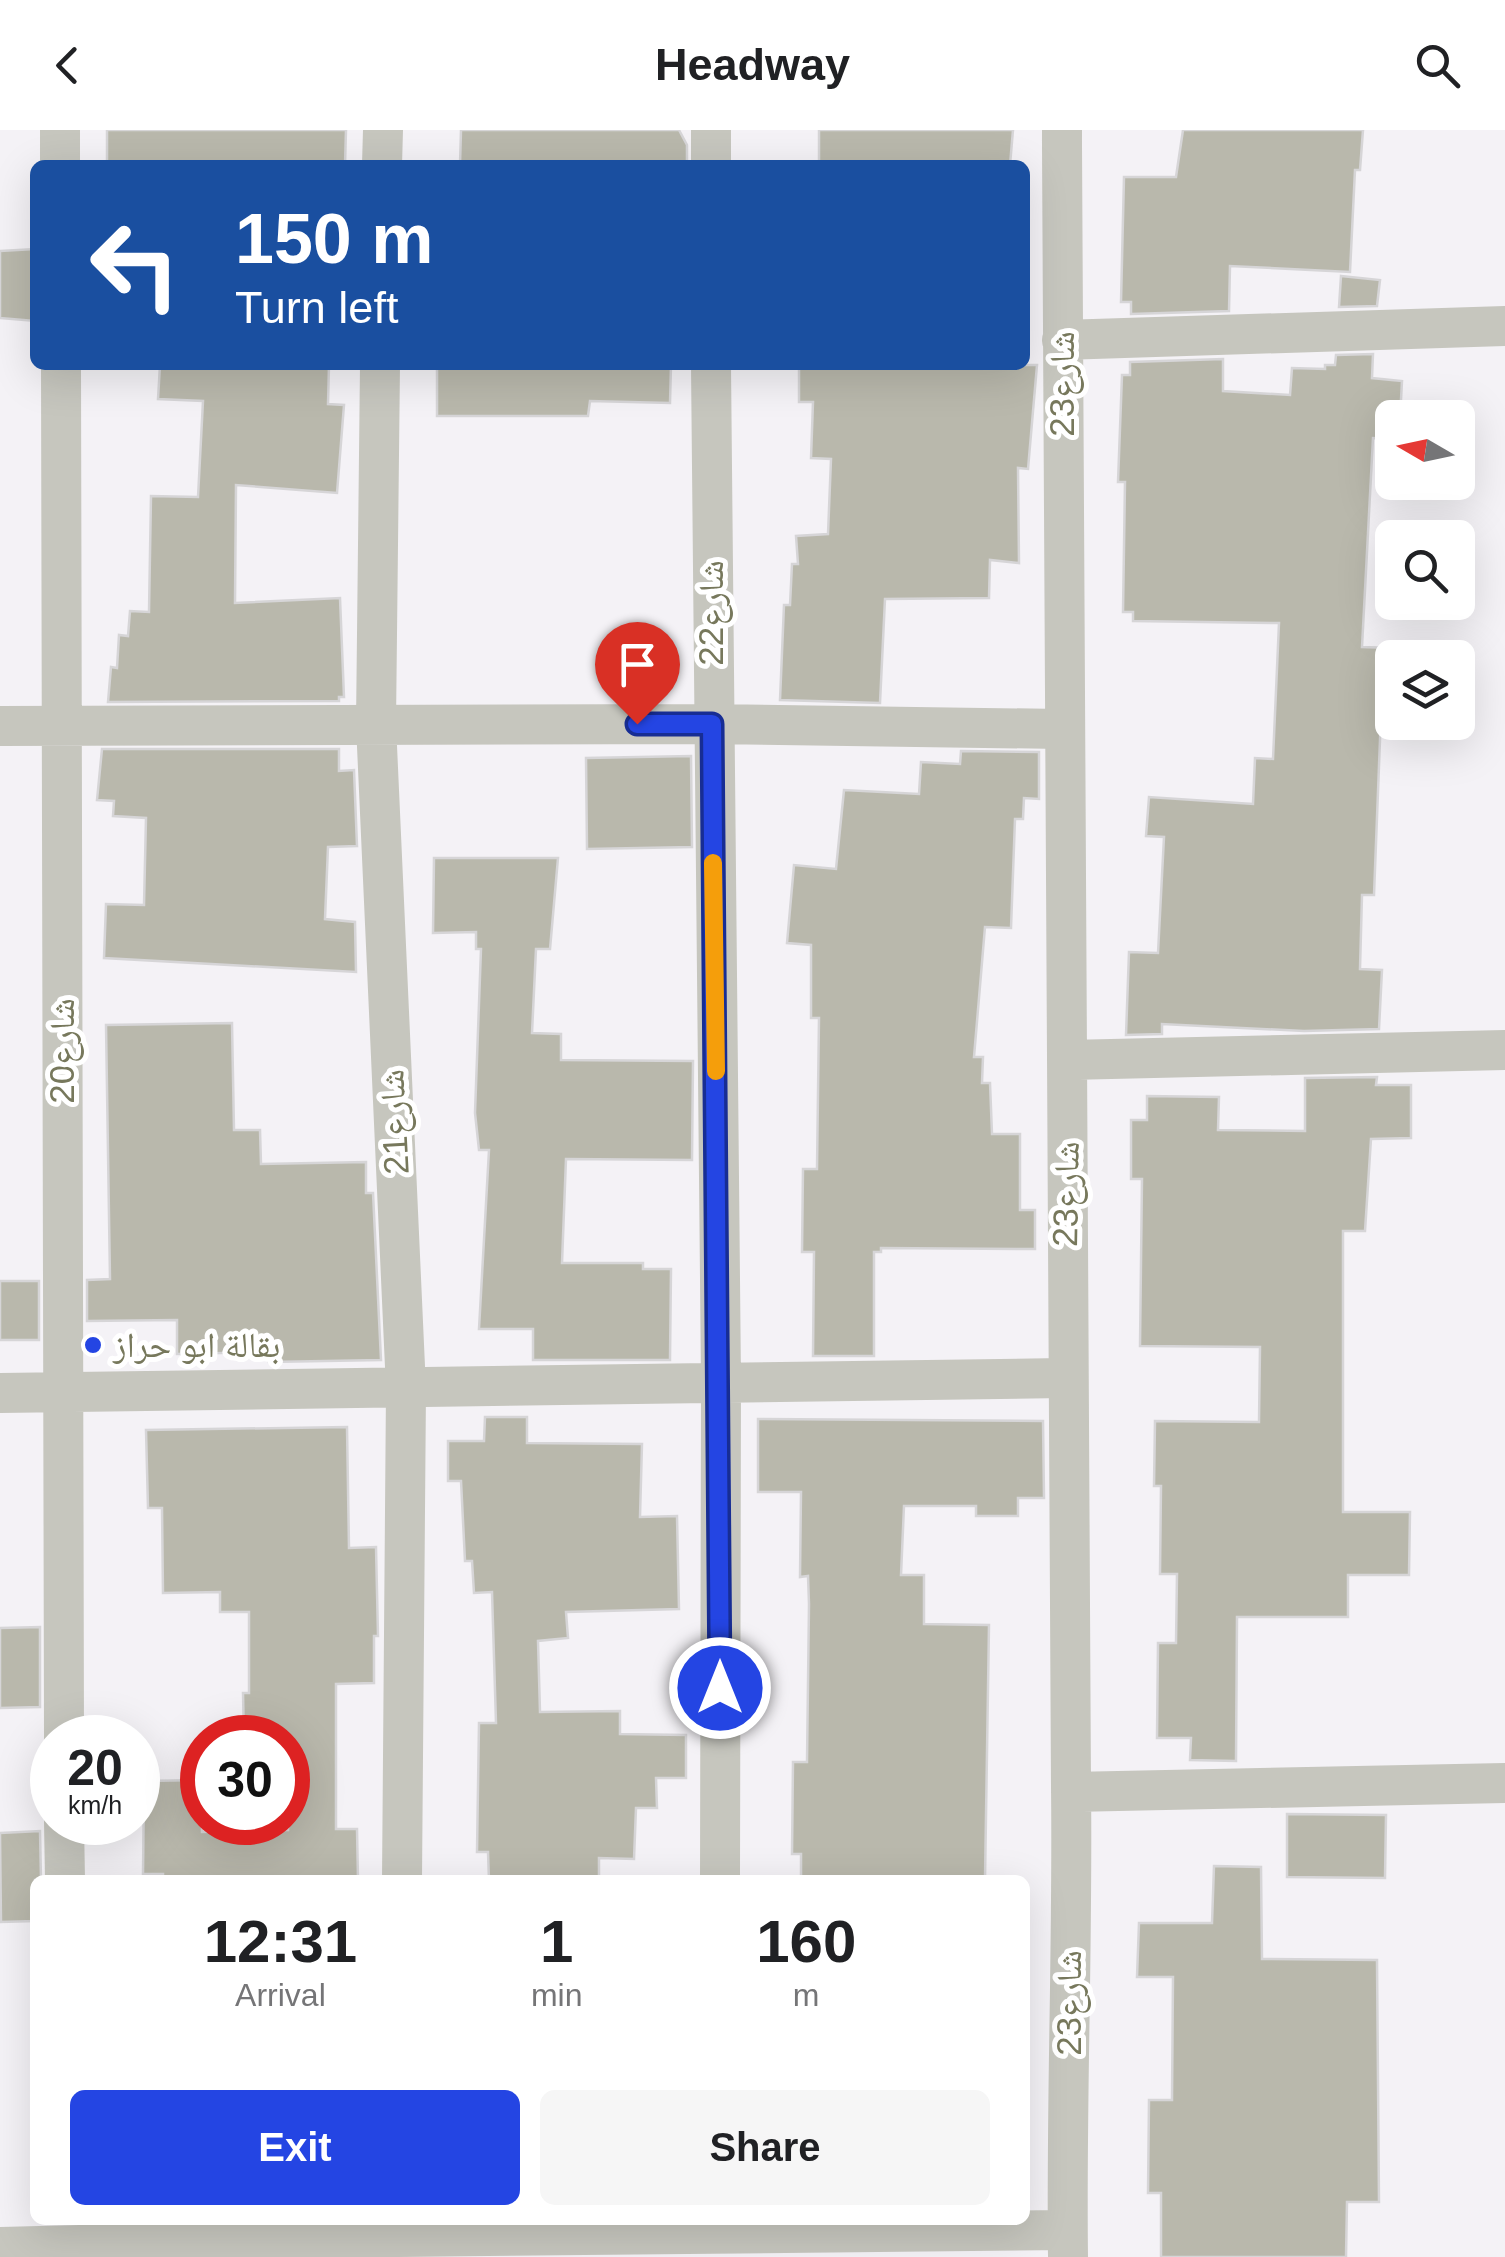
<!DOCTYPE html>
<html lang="en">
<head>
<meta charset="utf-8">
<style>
  body { margin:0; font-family:Arial,"Noto Naskh Arabic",sans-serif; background:#f6f6f6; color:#202124; height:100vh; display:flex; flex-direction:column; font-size:38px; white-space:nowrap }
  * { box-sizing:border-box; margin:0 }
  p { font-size:32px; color:#757577 }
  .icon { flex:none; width:55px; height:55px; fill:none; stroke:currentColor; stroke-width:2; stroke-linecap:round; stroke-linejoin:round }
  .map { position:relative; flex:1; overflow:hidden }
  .sheet { position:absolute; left:30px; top:1745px; width:1000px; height:350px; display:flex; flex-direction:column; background:#fff; border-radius:15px; box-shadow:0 10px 40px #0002 }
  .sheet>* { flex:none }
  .hud { position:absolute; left:30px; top:30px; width:1000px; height:210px; border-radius:15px; box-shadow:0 10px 40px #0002; background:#1a4fa0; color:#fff; overflow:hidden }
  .needle { width:65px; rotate:279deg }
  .tools { position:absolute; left:1375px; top:270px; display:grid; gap:20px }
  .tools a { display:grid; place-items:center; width:100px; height:100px; border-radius:15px; background:#fff; box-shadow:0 10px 40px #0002; font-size:50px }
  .speed { position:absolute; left:30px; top:1585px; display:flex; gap:20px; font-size:50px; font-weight:700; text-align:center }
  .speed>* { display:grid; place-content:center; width:130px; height:130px; border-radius:50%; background:#fff; box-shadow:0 10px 40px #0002; line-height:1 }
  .speed small { font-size:25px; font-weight:400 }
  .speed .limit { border:15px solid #d22; background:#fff; color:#111 }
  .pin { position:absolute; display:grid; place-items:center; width:85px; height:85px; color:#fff; margin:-102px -42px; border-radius:50% 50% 50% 0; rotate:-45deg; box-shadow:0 0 10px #0007 }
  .pin .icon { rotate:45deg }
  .me { position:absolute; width:110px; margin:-55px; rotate:0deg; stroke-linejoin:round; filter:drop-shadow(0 0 8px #0008) }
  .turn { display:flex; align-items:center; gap:35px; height:210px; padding:0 40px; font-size:45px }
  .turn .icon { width:130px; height:130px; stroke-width:2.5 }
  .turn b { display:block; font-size:70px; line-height:85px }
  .eta { display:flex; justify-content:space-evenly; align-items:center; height:170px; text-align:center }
  .eta b { font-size:60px; font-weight:800; line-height:70px }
  .cta { display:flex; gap:20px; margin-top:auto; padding:20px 40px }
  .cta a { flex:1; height:115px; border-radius:15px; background:#2445e3; color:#fff; font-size:40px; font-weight:800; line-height:115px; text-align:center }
  .cta a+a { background:#f6f6f6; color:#202124 }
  header { display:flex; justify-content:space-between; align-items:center; height:130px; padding:0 40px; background:#fff; font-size:45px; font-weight:800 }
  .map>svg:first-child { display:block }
</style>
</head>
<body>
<header><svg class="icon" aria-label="back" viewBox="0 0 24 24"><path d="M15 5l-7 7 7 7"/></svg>Headway<svg class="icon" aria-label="search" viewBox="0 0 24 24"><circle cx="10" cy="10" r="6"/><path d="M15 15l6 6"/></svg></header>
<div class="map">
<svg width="1505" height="2127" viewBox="0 0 1505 2127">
  <rect width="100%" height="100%" fill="#f4f2f6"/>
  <path fill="#b9b8ac" stroke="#d6d5d7" stroke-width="2.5" d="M107,0h239l-1,35h-238z
    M461,0h218l8,15v20h-227z
    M819,0h194l-3,35h-191z
    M1183,0h180l-3,40h-5l-5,102 -120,-6 -1,45 -98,3v-12h-10l3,-125h52z
    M35,119v72l-35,-3v-67z
    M1341,146l39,4 -3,26 -38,1z
    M1373,224l-1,24 30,3 -2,37h-8v21l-19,-1 -11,209 31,1 -2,66h-10l-7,181h-12l-2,74 22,1 -3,59 -75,2 -142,-7v10l-36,1 3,-83 29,1 6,-116 -18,-1 3,-39 104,7 2,-46 18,1 6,-136 -146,-2v-9h-10l2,-130h-7l4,-107h8v-13l93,-3v32l67,4 2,-27 33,1v-4h10l1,-10z
    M160,235h169l-1,39 16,1 -7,88 -101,-8 -1,118 105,-5 4,99h-5v4l-231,1 3,-35 6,1 2,-33 9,1 2,-25 19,1 2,-116 47,1 5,-96 -45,-2z
    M437,235h234l-1,38 -80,-2 -2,15h-151z
    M799,235h238l-9,104 -10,-1 1,95 -29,-3 -1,38 -104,1 -5,104 -100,-3 4,-95h6l2,-41h6l-2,-28 32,-2 3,-75 -20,-1 2,-56h-14z
    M102,619h237v22l15,-1 3,76 -29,1 -3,72 30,3 1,50 -252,-14 2,-54 38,1 2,-87 -33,-2 1,-15 -17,-1z
    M961,621l78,1v47l-15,-1 -1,21h-8l-4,109 -26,-1 -11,130h9l-1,26h8l2,51h28v76h15v39l-154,-1v4h-7v104h-61l1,-104h-12l1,-83h14l2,-151h-8v-73l-24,-2 7,-78 42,4 8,-79 75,4 2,-32 39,2z
    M691,626l1,91 -105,2 -1,-91z
    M434,728h124l-8,91h-14l-4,84 29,1v26l132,1 -1,99 -126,-1 -4,104h81v6h28l-1,91h-137v-31h-54l10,-179h-10l-4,-37 6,-164h-5v-17l-43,1z
    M232,893l2,107h26l1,34 105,-2v31h7l8,167 -112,2v-10l-92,2v-34l-90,1v-41l23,-1 -4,-254z
    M1377,947l-1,8h35v53l-40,1 -6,92h-22v281h67l-1,63h-61v42h-111l-1,144 -46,-1 1,-22h-34l1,-95h18l1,-69h-17l1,-88h-7l1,-65 104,1 1,-75 -120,-1 2,-167h-11v-59h16v-24l72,1 -1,33 87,1v-53z
    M0,1151h39v59h-39z
    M485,1287h42v26l115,1 -2,73 37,-1 2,93 -113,3 2,26 -30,3 2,71 80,-1v23l66,1v43h-30l1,30h-21l-2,51 -35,-1v22h-110l-1,-28h-11l2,-129h17l-4,-131 -18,1 -2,-32h-7l-4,-80h-13v-40h36z
    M758,1289l285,2 1,77h-26v18h-42v-10h-72l-3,69h23v49l65,1 -4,255h-184v-26h-9l1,-92h14l2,-158 -1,-28 -8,1 1,-85h-43z
    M347,1297l2,121 27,-1 2,89h-4v47l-38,1v145h21l1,51h-195v-6h-20l1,-93 58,-1v52l86,-2v-92h-44l-1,-45h6v-81h-29v-20l-57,1 -1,-85h-14l-2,-78z
    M40,1497v80l-40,1v-80z
    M1287,1684l99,1 -1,63 -98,-1z
    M40,1701l1,49h-6v41l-34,1 -1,-89z
    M1214,1736l47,1 1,92 115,1 2,242h-32l-1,55h-185v-64h-13l1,-93h23l1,-123h-36l2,-54h73z"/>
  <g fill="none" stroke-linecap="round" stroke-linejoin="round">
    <path stroke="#c6c6be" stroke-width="40" d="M60,0v35
      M711,0v35
      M1062,0c-1,552 2,1104 9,1657 2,156 -5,313 -3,470
      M382,35l1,-35
      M1062,210l443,-14
      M61,235l3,1373
      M380,235l-4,359 30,665 -4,491
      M711,235l10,1016 -1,499
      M0,596l711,-2 350,5
      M1068,930l437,-10
      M0,1263l1063,-15
      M1071,1662l434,-9
      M64,1692l1,58
      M0,2117l398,-10 669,-7"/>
  </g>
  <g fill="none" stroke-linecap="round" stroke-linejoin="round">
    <defs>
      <path id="route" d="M637,594h75l8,964"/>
    </defs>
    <use href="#route" stroke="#172d94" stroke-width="25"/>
    <use href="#route" stroke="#2445e3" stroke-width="18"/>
    <path stroke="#f59e0b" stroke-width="18" d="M713,733l3,208"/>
  </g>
  <circle fill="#2445e3" stroke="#fff" stroke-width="4" cx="93" cy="1215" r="10"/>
  <g text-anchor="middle" stroke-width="10" stroke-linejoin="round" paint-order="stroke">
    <g font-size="35" fill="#77785c" stroke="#fff">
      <text transform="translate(1062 254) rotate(-90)" y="12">شارع23</text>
      <text transform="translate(711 483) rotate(-90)" y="12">شارع22</text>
      <text transform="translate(62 921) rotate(-90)" y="12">شارع20</text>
      <text transform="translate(394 992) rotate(-93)" y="12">شارع21</text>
      <text transform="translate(1066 1064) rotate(-89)" y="12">شارع23</text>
      <text transform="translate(1069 1873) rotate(-90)" y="12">شارع23</text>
    </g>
    <g font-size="35" fill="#77785c" stroke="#fff" text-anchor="start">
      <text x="113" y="1227">بقالة ابو حراز</text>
    </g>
  </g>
</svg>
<div class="tools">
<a><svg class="needle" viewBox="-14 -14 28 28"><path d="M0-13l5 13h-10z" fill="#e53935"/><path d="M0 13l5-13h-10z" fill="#757577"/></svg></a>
<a><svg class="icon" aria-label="search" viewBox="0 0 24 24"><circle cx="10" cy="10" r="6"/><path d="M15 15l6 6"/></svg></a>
<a><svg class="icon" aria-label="layers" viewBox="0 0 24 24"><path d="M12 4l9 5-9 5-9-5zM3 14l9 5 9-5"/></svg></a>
</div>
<div class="speed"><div>20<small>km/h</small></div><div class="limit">30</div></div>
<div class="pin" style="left:637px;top:594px;background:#d93025"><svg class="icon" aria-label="arrive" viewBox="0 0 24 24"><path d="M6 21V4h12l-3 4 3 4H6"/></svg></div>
<svg class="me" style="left:720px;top:1558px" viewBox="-20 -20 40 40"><circle r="17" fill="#2445e3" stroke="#fff" stroke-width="3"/><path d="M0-11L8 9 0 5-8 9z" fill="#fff"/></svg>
<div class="hud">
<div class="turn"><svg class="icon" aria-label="left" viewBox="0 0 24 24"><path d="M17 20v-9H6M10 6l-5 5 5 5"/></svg><div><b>150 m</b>Turn left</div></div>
</div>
<section class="sheet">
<div class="eta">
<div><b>12:31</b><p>Arrival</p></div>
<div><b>1</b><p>min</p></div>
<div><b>160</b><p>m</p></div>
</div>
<div class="cta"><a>Exit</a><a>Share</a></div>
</section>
</div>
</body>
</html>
